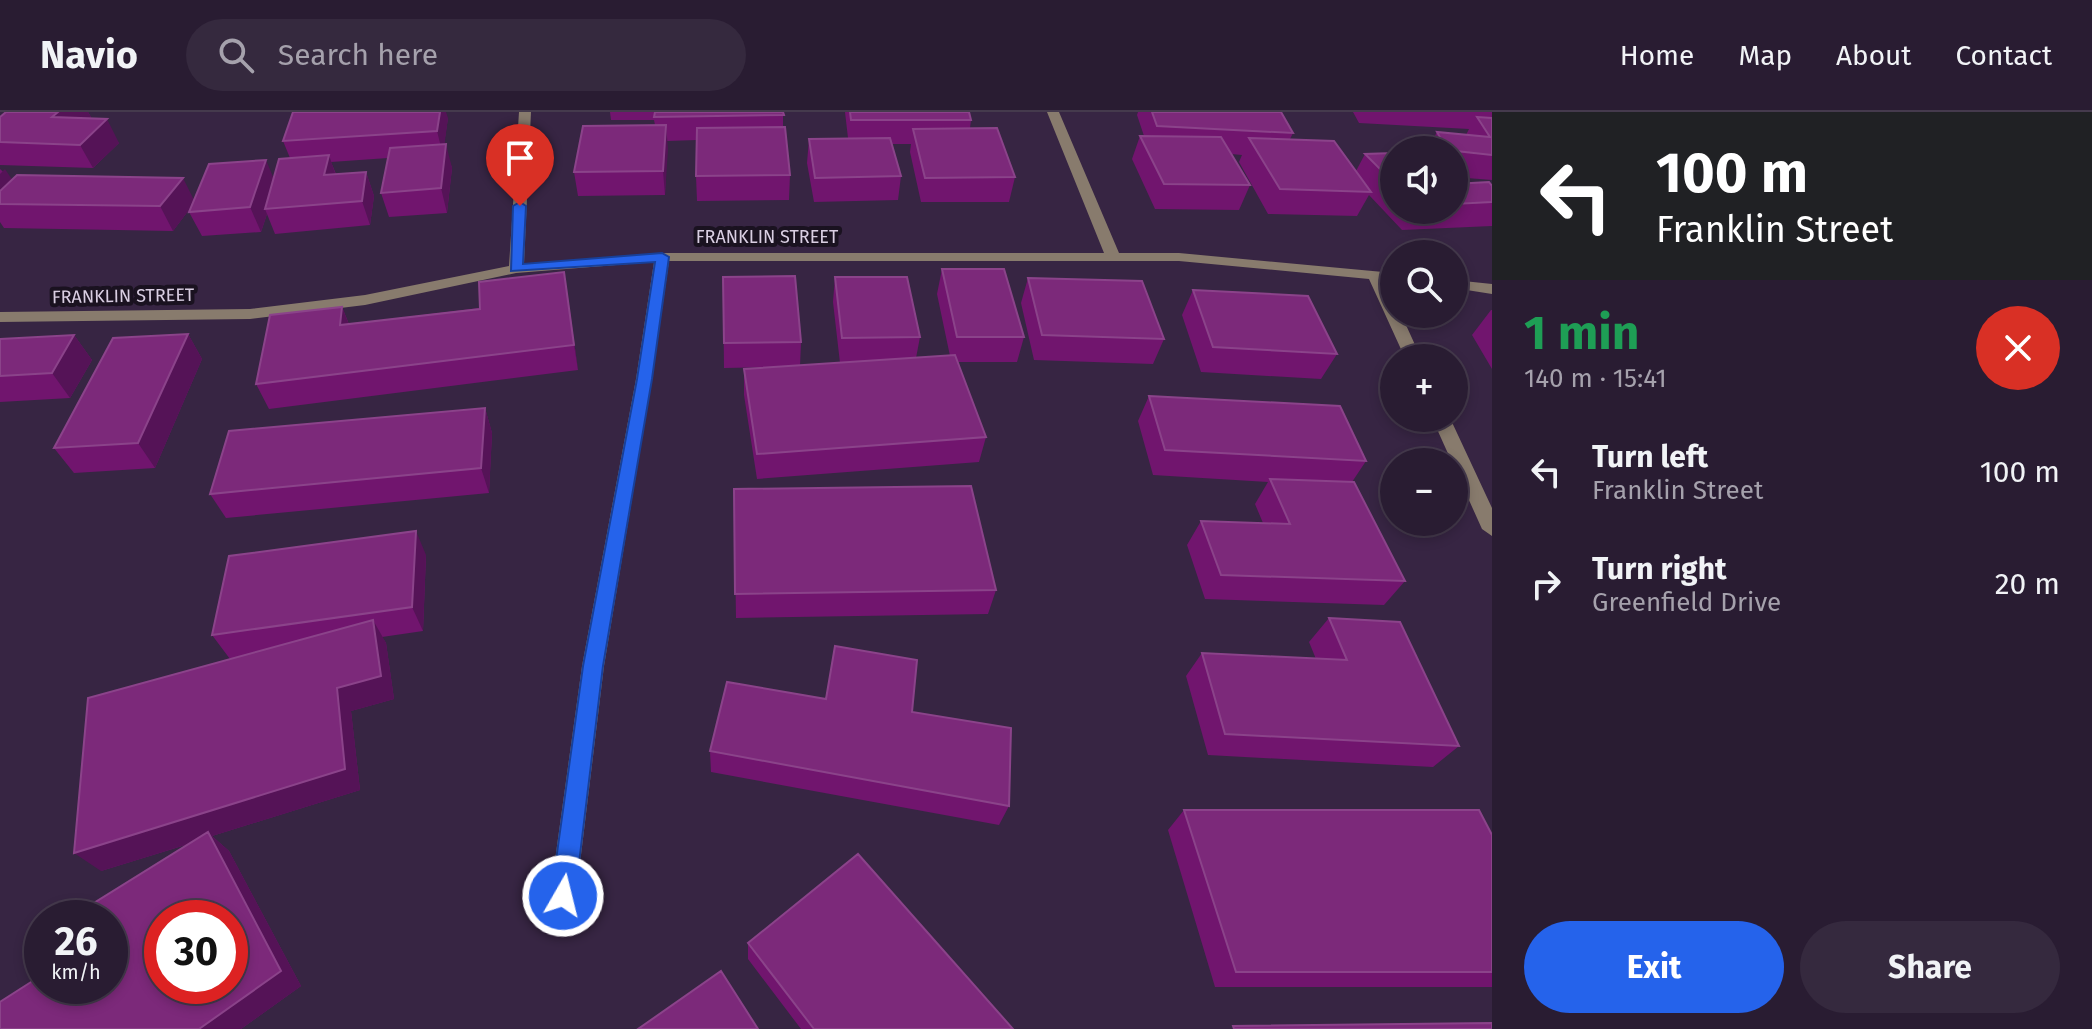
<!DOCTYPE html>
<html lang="en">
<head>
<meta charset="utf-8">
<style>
  body { margin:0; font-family:"Fira Sans",sans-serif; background:#35293e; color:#f1f3f6; height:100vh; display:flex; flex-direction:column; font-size:30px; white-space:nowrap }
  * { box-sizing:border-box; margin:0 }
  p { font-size:26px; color:#a5a1ac }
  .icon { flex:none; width:44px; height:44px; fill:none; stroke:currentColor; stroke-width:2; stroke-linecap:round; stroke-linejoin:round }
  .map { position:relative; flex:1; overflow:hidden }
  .sheet { display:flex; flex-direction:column; background:#291c32; width:600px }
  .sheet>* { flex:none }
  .banner { background:#202124; color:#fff; overflow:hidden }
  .tools { position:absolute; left:1380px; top:24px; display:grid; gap:16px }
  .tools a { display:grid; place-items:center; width:88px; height:88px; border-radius:50%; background:#291c32; box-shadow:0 4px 12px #0003,0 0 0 2px #453a4d; font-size:40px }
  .speed { position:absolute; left:24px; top:788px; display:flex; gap:16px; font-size:40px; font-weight:700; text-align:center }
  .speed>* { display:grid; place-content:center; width:104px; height:104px; border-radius:50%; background:#291c32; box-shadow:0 4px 12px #0003,0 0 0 2px #453a4d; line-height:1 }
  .speed small { font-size:20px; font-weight:400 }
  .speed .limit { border:12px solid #d22; background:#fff; color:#111 }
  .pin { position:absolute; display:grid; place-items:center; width:68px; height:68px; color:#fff; margin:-82px -34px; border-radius:50% 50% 50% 0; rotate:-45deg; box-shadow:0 0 8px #0007 }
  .pin .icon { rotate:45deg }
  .me { position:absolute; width:88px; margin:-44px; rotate:8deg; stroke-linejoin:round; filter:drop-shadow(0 0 6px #0008) }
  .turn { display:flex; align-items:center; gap:28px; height:168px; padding:0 32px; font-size:36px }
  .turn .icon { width:104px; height:104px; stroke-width:2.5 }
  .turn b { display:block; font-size:56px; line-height:68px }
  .round { display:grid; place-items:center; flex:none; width:84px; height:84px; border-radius:42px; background:#35293e }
  .head { display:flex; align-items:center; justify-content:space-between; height:136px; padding:0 32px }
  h1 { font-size:48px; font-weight:700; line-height:60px; color:#1e9e55 }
  .cta { display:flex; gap:16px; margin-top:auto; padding:16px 32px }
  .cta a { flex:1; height:92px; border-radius:48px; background:#2563eb; color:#fff; font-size:32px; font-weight:700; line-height:92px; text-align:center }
  .cta a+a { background:#35293e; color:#f1f3f6 }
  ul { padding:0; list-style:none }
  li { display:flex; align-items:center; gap:24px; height:112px; padding:0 32px }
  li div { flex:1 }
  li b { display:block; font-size:30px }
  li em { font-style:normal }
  header { display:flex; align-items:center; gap:48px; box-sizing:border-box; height:112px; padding:0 40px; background:#291c32; border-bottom:2px solid #453a4d }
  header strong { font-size:38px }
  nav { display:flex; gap:44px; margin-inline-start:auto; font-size:28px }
  .search { width:560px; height:72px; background:#35293e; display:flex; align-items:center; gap:20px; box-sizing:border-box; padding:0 28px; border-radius:44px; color:#a5a1ac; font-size:30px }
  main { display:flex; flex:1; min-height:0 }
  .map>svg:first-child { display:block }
</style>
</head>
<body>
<header>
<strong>Navio</strong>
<div class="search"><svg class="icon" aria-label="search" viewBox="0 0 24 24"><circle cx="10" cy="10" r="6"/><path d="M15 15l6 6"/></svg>Search here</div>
<nav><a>Home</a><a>Map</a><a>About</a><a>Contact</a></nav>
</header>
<main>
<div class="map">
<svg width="1492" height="917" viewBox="0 0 1492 917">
  <rect width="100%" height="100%" fill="#372543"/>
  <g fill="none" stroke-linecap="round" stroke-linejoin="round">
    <path fill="#887b6d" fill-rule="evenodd" d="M519,0h12l-7,152 138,-11h442l-57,-141h12l60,141h60l215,20v8h-9l9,19v14h7l20,44h-16l-36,-79 -190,-18h-510l-17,118 -48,287 -28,230 -4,9 -9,4 -9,-4 -4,-9 32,-230 54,-287 18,-117 -138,11 -151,32 -115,14 -250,3v-10l250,-3 115,-14 144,-29z
      M1454,168l38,4v10l-38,-6z
      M1432,306h18l42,90v28l-10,-7z"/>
  </g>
  <path fill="#71156e" d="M6,0h82l3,5 -1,1 29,25 -26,25 -93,-3v-48z
    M610,0h173v15l7,48 -1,25 -92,1 -1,-25 1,-36 -30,1 -2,54 -87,1 -4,-24 81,-47 -1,-5h-43z
    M845,0h124l2,8 -1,8 45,49 -6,25h-88l-11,-50 1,-8h-19l9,32 -3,24 -84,2 -7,-39 2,-24 39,-1z
    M1138,0h143l12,21 -3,6 66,32 9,-17 29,-1v57h60v-26l38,2v40l-90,4 -33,-35 -12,21 -89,-2 -29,-52 3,-7 -11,-1 19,31 -11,25 -84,-1 -23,-50 8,-23h4l-7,-21z
    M1353,0h139v68l-38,-3v-27h-27l10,-18 29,3 3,-6 -110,-6z
    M448,6l-4,26 8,24 -5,45 -58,4 -8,-24 7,-35 -57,4 5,12 30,-2 8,24 -4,29 -95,9 -8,-20 -6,18 -59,4 -13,-24 2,-5 -18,24 -169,-3 -4,-6v-53l12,11 182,20 80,-22 16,-20 -7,-17z
    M942,157l82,68 -7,25h-60l29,75 -7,25 -222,17 -13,-84v-26l35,-2 -55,1 -1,-91 78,65 -1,24 40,-3 -7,-61 2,-25 85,60 -4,21 34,-2 -13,-62z
    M1028,166l136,61 -11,25 -119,-4 -13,-57z
    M1193,178l144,64 -16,25 -120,-7 -19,-57z
    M568,185l10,73 -309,39 -13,-25 86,-77 7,17z
    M1491,198h1v59l-20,-34z
    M188,222l14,25 -47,109 -81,5 -20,-25z
    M74,223l18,25 -22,38 -70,4v-63z
    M1149,284l217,65 -14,21 53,99 -21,24 -179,-6 -18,-54 14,-24 62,2 -8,-19 13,-22 -115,-7 -15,-54z
    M485,296l7,25 -3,60 -263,25 -16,-24z
    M734,377l262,101 -8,24 -252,4z
    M426,443l-3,76 -41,6 4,6 8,56 -43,12 9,79 -148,46 17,15 72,135 -60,43h-241l110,-43v-68l82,-75 -91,28 129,-212 -18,-24z
    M1329,506l130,128 -26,21 -225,-12 -22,-79 16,-23 114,6 -7,-17z
    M826,587l86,13 97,94 -10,19 -288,-53 -1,-21z
    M1184,698l308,25v152h-277l-47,-157z
    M748,831l265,86h-212l-53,-70z"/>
  <path fill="#551357" d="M58,0h30l3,5 -26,24 -13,-24z
    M440,0h6l2,6 -5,37 -6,-24z
    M107,7l12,24 -26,25 -13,-23z
    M666,13l2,24 -3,46 -2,-24z
    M446,32l6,24 -5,45 -6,-25z
    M329,43l8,24 -13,-4z
    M266,48l10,24 -11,25 2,5 -6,18 -11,-25z
    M5,57l16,24 -21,11v-30z
    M366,60l8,24 -4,29 -8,-24z
    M183,66l12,24 -22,29 -13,-25z
    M564,160l4,25 10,73 -4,-25z
    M342,195l10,25 -12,-7z
    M188,222l14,25 -47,109 -17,-25z
    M74,223l18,25 -22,38 -18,-25z
    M485,296l7,25 -3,60 -8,-25z
    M416,419l10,24 -3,76 -11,-24z
    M373,508l13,23 8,56 -43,12 9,79 -148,46 17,15 72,135 -60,43h-42l12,-192 -110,34 -27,-18 263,-165z"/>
  <path fill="#7c297a" stroke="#8b438a" stroke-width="2" fill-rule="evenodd" d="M6,0h52l-6,5 55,2 -27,26 -80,-3v-25z
    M293,0h147l-3,19 -154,10z
    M655,0h128l1,3 -130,2z
    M850,0h119l2,8h-120z
    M1152,0h129l12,21 -136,-7z
    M1477,5l15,1v37l-45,-5 -10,-18 53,5z
    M666,13l-3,46 -89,1 9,-46z
    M785,15l5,48 -94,1 1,-48z
    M997,16l18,49 -90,1 -12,-49z
    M1140,24l81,1 29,48 -86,-1z
    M890,26l11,38 -86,2 -6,-39z
    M1249,26l85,3 37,51 -91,-3z
    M446,32l-5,44 -60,5 9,-45z
    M1394,41v30l-29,-29z
    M329,43l-5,20 42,-3 -4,29 -97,8 14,-50z
    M266,48l-16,47 -61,5 20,-48z
    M17,63l166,3 -23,28 -160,-2v-13z
    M1489,70l3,4v16l-38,2v-20z
    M942,157h62l20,68h-67z
    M564,160l10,73 -318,39 14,-69 72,-8 -2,18 140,-16 -1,-27z
    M795,164l6,66 -77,1 -1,-66z
    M835,165h72l13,60 -78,1z
    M1028,166l114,3 22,58 -122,-4z
    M1193,178l115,6 29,58 -124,-7z
    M188,222l-50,109 -84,5 59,-110z
    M74,223l-22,38 -52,3v-37z
    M955,243l31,82 -229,17 -13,-85z
    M1149,284l191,10 26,55 -201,-11z
    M485,296l-4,60 -271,26 19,-63z
    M1270,367l84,3 51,99 -184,-6 -20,-54 89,3z
    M971,374l25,104 -261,4 -1,-105z
    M416,419l-4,76 -200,28 17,-79z
    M1329,506l71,4 59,124 -234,-12 -23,-81 145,7z
    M373,508l8,56 -44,12 8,81 -271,84 14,-155z
    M835,534l82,14 -5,52 99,16 -2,78 -299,-55 17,-69 99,17z
    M1184,698h295l13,25v137h-256z
    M208,720l73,139 -82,58h-199v-27l42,-27v11h68v-68h-9l-7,-15zM162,806h68v68h-68z
    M858,742l155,175h-199l-66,-86z
    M721,859l37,58h-120z
    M1492,911v6h-258l-1,-3z"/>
  <path fill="#2563eb" stroke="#184099" stroke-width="2" d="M520,90l6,4 -3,58 139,-11 7,4 -17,122 -49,287 -28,230 -4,9 -8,3 -8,-3 -4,-9 32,-230 54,-287 18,-117 -144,9 2,-65z"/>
  <g text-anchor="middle" stroke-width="8" stroke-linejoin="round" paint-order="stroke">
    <g font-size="18" fill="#d9cee2" stroke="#1a1220">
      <text x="767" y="131">FRANKLIN STREET</text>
      <text transform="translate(123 184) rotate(-1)" y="6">FRANKLIN STREET</text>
    </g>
  </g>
</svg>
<div class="tools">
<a><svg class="icon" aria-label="sound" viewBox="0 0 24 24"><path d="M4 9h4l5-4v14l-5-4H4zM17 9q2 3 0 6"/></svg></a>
<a><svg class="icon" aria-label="search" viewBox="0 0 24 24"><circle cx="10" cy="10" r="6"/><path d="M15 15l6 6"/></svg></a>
<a>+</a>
<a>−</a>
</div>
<div class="speed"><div>26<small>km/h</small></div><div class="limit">30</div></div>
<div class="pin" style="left:520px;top:94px;background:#d93025"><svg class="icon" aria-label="arrive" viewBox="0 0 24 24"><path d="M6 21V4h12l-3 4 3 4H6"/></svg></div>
<svg class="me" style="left:563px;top:784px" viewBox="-20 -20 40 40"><circle r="17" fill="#2563eb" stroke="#fff" stroke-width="3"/><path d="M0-11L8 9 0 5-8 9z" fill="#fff"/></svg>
</div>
<section class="sheet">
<div class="banner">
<div class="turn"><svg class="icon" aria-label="left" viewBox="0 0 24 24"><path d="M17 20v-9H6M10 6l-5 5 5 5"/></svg><div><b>100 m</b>Franklin Street</div></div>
</div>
<div class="head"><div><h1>1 min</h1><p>140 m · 15:41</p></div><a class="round" style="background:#d93025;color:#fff"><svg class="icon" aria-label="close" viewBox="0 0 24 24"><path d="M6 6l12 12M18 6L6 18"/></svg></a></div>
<ul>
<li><svg class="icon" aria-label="left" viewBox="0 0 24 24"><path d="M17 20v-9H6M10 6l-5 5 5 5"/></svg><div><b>Turn left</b><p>Franklin Street</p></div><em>100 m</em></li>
<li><svg class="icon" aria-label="right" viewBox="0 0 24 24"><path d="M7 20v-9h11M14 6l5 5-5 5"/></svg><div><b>Turn right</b><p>Greenfield Drive</p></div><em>20 m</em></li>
</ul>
<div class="cta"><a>Exit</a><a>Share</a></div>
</section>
</main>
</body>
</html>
